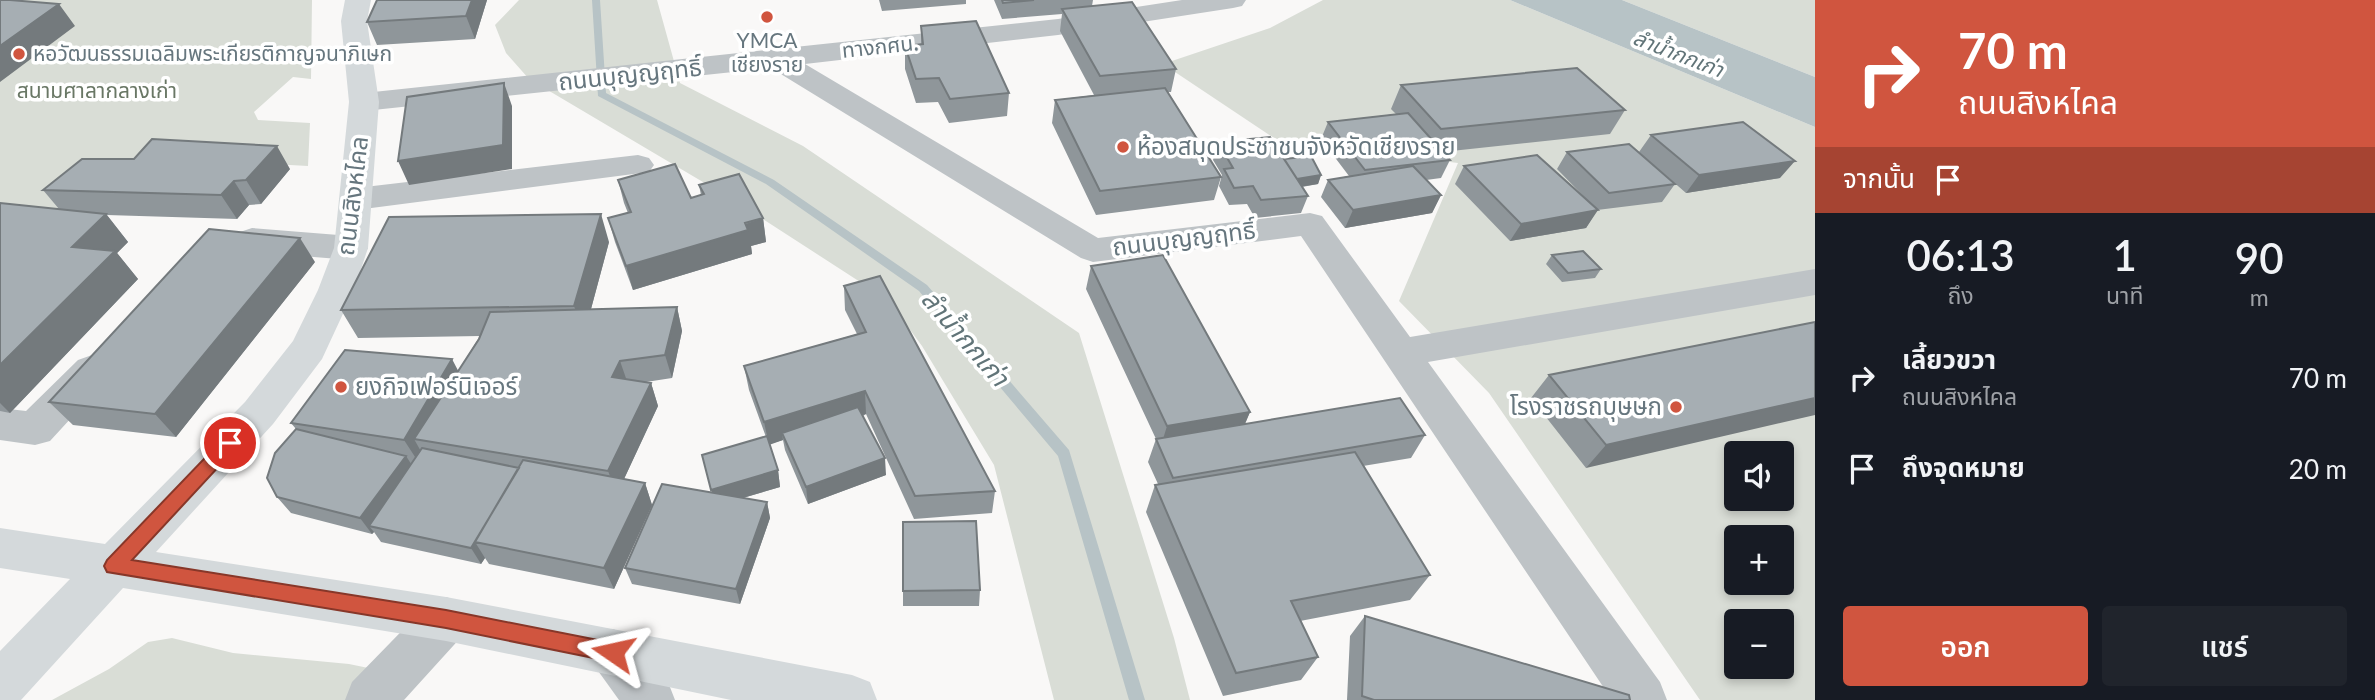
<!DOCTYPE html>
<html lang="th">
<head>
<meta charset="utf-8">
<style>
  body { margin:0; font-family:Lato,"Noto Sans Thai",sans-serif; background:#20242c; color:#f1f3f6; height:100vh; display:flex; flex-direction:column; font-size:26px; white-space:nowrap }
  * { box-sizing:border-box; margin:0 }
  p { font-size:23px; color:#9ea1a6 }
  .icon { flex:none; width:38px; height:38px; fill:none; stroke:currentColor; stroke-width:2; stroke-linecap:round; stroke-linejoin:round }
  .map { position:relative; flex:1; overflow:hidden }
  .sheet { display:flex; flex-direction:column; background:#171b24; width:560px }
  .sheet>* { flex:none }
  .hud { background:#d0553f; color:#fff; overflow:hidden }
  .tools { position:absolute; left:1724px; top:441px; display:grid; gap:14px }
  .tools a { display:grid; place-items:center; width:70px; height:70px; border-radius:7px; background:#171b24; box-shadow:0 4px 10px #0003; font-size:35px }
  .pin { position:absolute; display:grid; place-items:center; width:60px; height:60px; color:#fff; margin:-30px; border:4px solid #fff; border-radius:50%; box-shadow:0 2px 7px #0007 }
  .me { position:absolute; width:77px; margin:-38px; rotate:281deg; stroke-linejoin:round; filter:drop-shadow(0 0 5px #0008) }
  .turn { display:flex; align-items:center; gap:24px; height:147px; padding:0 28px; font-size:32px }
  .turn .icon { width:91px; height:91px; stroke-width:2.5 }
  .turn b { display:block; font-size:49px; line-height:60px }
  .then { display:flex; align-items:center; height:66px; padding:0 28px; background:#0003; gap:14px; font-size:26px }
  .eta { display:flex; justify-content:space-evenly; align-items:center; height:119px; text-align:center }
  .eta b { font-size:42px; font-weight:600; line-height:49px }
  .cta { display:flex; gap:14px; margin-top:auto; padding:14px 28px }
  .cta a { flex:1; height:80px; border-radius:7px; background:#d0553f; color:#fff; font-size:28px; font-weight:600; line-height:80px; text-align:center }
  .cta a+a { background:#20242c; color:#f1f3f6 }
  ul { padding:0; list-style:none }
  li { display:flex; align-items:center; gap:21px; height:91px; padding:0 28px }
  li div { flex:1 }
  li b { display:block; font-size:26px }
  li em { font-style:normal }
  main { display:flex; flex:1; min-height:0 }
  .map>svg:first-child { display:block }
</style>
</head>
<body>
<main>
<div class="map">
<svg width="1815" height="700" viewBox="0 0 1815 700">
  <rect width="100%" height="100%" fill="#f9f8f7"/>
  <path fill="#d9ddd6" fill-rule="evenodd" d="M21,0h291l-1,79 -18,-2 -39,35 4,8 52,3 -2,43 -142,-8 -115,63 -51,-3v-203z
    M519,0h138l23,83 123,63 276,187 95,305 16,62h-136l-60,-235 -72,-119 -34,-46 -153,-99 -206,-122 -23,-26 -11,-28z
    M1323,0h187l305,127v573h-115l-211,-307 -90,-92 59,-138 -181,-23 -114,-76 107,-36zM1736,453h46v46h-46zM1736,537h46v46h-46zM1736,621h46v46h-46z
    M1622,0h193v77z
    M172,638l61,15 116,11 58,12 -15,24h-340l57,-31 39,-27z"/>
  <path fill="#b7c3c6" d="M1510,0h112l193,77v50z"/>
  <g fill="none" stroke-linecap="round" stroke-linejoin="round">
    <path fill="#b7c3c6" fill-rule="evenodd" d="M592,0h8l6,93 168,87 153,105 142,165 76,250h-16l-71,-244 -139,-165 -153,-107 -168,-88z"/>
    <path fill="#bec3c6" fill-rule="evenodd" d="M1182,0h64l-4,6 -9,2 -175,27 -253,29 293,174 212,-25 12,3 88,121 405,-68v26l-387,67 232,320 7,18h-55l-311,-464 -208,26 -12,-4 -310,-190 -407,43 -11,-3 -4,-6 4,-6 11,-3 694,-74z
      M638,155l11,3 5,7 -5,7 -293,38 -12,-3 -5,-8 5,-8 12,-3z
      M252,228l99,8 12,4 5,8 -5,8 -12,4 -99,-8 -12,-4 -5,-8 5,-8z
      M92,355l14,5 6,10 -6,10 -56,61 -15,4 -35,-5v-32l26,3 52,-51z
      M446,597l17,6 7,16 -7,16 -59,65h-59l7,-18 77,-79z
      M613,629l17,7 38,46 7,18h-56l-23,-32 -8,-16 8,-16z"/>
    <path fill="#d4d9db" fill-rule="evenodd" d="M345,0h26l-4,21 12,81 -11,146 -14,42 -32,69 -49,65 -117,128 290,45 406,78 18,7 7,18h-146l-285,-59 -323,-53 -102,112h-21v-49l70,-72 -70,-11v-40l105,16 140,-142 48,-61 25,-51 16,-42 15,-146 -8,-81z"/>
  </g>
  <path fill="#8f969a" d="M377,0h110l-12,39 -98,6 -10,-23z
    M879,0h87v4l-84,7z
    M994,0h99l-1,6 84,63 -5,23h-3l53,85 -7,23 -118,15 -44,-92 3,-23 39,-5 -34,-64 2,-17 -60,5z
    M921,26l88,67 -2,23 -58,7 -11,-21 -22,1 -11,-34v-23l16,-2z
    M1401,85l224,25 -15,24 -168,18 8,8 -9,18 -15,2 15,15 -9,18 -87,15 -24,-31 7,-17 21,-4 -28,-37 7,-17 68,-8 -5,-5z
    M1651,135l129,43 -94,15 -39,-34 28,25 -13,18 -65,8 -11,18 -76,13 -55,-57 9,-18 133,44 -40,-41 10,-17h72z
    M1218,142l66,17 37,16 -3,9 -16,3 6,9 -7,17 -46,5 -8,-14 -18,1 -10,-19 3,-11 -9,-15z
    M290,169l-29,35 -12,1 -12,14 -130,-4 21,27 -11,11 21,26 -128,134 -10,-2v-208l59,6 -16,-19z
    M618,180l73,18 10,-3 -2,-10 64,33 3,24 -15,4 1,8 -119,36 -18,-48 -7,-24 20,-5 -4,-10z
    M609,242l-18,67 86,-2 5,24 -10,47 -26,4 5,1 7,23 -34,73 21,4 7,22 -38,84 -125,-25 -4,-6 -4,6 -100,-22 -7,-10 -2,2 -81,-21 -14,-16 19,-68 -5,-6 167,-52 22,-35 -122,2 -17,-28z
    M1552,255l49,14 -6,9 -33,4 -16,-18z
    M315,262l-139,175 -103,-12 -24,-23z
    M1091,266l159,146 -5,12 180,11 -14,23 -48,8 67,109 -20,25 -110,21 18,36 -17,23 -78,16 -77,-184 9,-27 3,-1 -10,-22 8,-23 -70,-150z
    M844,286l151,205 -3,22 -78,6 -48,-105 -3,2 23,59 -78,29 -23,-54 -2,-10 -14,4 9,26 2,17 -37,11 24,4 3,16 -30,86 -108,-20 -7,-16 86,-75 55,-56 -17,-47 -5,-24 113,-32 -12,-24z
    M1815,322l-229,146 -55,-70 18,-23z
    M903,522l77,68 -1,16h-76z
    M1365,616l265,84h-283l3,-64z"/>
  <path fill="#747a7d" d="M472,0h15l-12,39 -9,-23z
    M59,4l16,22 -75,56v-36z
    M504,83l8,23v63l-103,16 -11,-24z
    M277,146l13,23 -29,35 -15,-24z
    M1795,161l-15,17 -94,15 13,-18z
    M1321,175l-3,9 -32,5 3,-9z
    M234,181l15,24 -12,14 -16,-24z
    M1441,195l-9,18 -87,15 8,-18z
    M1598,210l-12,18 -76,13 11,-17z
    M106,214l22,28 -11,11 21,26 -128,134 -10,-10v-38l72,-118z
    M601,214l8,28 -25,93 -10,-29z
    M763,218l3,24 -15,4 1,8 -119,36 -7,-24z
    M300,238l15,24 -139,175 -21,-23z
    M677,307l5,24 -10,47 -7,-23z
    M452,359l12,23 -50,57 9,16 -4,8 -15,-23z
    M620,361l8,23 -16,-7z
    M651,383l7,23 -41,88 -9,-23z
    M865,391l1,23 -81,25 -3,-6 1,7 -14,5 -5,-23z
    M1815,398v17l-229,53 20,-23z
    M1250,412l-10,23 -80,14 7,-23z
    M406,456l11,17 -48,53 5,6 -2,2 -12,-16z
    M885,458l1,17 -78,29 -2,-17z
    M778,470l2,17 -65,19 -4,-16z
    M645,483l7,22 -38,84 -10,-21z
    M767,502l3,16 -30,86 -4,-15z
    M475,542l10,16 -4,6 -10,-16z"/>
  <path fill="#a6aeb3" stroke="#747a7d" stroke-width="2" d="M0,0h10l49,4 -59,42z
    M377,0h95l-6,16 -99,6z
    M1002,0h32l-31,3z
    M1132,2l44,67 -76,7 -38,-67z
    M976,21l33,72 -59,6 -11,-21 -23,1 -11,-33 18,-2 -2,-18z
    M1577,68l48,42 -184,19 -40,-44z
    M504,83l-1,62 -105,16 9,-64z
    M1165,88l56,89 -121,14 -45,-91z
    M1408,113l42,47 -85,10 -37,-48z
    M1743,122l52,39 -96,14 -48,-40z
    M1270,137l38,59 -47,4 -8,-14 -19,2 -10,-19 9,-1 -15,-26z
    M152,139l125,7 -31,34 -12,1 -13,14 -178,-5 39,-31h52z
    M1629,144l46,40 -66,9 -42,-41z
    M1537,155l61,55 -77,14 -57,-58z
    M1311,156l10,19 -24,4 -13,-20z
    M675,164l16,34 13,-4 -5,-9 40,-11 24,44 -18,5 3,7 -122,36 -18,-48 23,-6 -13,-32z
    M1413,166l28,29 -88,15 -25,-30z
    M0,203l106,11 -34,33 43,4 -115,114z
    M601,214l-27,92 -233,4 48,-93z
    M209,229l91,9 -145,176 -106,-12z
    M1583,251l18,18 -33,4 -16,-18z
    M1163,255l87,157 -83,14 -76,-160z
    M880,276l115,215 -80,5 -50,-105 -101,31 -20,-56 122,-34 -22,-46z
    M677,307l-12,48 -45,6 -8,16 39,6 -43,88 -194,-32 65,-100 11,-27z
    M1815,322v76l-209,47 -57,-70z
    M345,350l107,9 -48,81 -113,-17z
    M1400,398l25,37 -252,43 -17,-39z
    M858,407l27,51 -79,29 -24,-54z
    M296,429l110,27 -46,62 -83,-21 -10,-19 8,-25z
    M767,436l11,34 -67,20 -9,-35z
    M422,448l97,20 -48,80 -102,-22z
    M1355,452l75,123 -139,26 27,56 -82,16 -81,-188z
    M523,460l122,23 -41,85 -129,-26z
    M662,484l105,18 -31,87 -111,-21z
    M976,521l4,69 -77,1v-69z
    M1365,616l264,79 1,5h-256l-12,-4z"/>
  <path fill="#d0553f" stroke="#873729" stroke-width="2" d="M230,436l6,2 3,5 -3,5 -104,112 314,50 167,33 7,3 3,6 -3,7 -7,3 -167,-34 -339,-56 -3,-6 3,-6 117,-122z"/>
  <g fill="#d0553f" stroke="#fff" stroke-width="2.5">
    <circle cx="767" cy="17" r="7"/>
    <circle cx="19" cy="54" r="7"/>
    <circle cx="1123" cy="147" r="7"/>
    <circle cx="341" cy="387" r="7"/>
    <circle cx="1676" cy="407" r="7"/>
  </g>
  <g text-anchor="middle" stroke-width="7" stroke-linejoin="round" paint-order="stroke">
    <g font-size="21" fill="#66767e" stroke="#fff">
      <text x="767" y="48">YMCA<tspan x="767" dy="24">เชียงราย</tspan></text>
      <text x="33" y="61" text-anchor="start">หอวัฒนธรรมเฉลิมพระเกียรติกาญจนาภิเษก</text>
    </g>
    <g font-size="21" fill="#66767e" stroke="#fff">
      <text transform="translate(880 47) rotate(-6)" y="7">ทางกศน.</text>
    </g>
    <g font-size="21" font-style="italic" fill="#617478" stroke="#fff">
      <text transform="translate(1678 54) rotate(21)" y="7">ลำน้ำกกเก่า</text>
    </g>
    <g font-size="21" fill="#697765" stroke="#fff">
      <text x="97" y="98">สนามศาลากลางเก่า</text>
    </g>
    <g font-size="24" fill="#66767e" stroke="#fff">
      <text transform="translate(630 75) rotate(-6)" y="8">ถนนบุญญฤทธิ์</text>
      <text transform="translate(353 196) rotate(-83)" y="8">ถนนสิงหไคล</text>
      <text transform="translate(1184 239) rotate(-7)" y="8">ถนนบุญญฤทธิ์</text>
    </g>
    <g font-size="24" fill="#66767e" stroke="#fff" text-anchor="start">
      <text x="1137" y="155">ห้องสมุดประชาชนจังหวัดเชียงราย</text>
      <text x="355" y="395">ยงกิจเฟอร์นิเจอร์</text>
      <text x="1662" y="415" text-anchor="end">โรงราชรถบุษษก</text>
    </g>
    <g font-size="26" font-style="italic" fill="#617478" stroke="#fff">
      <text transform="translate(965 338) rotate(49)" y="9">ลำน้ำกกเก่า</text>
    </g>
  </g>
</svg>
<div class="tools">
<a><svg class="icon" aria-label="sound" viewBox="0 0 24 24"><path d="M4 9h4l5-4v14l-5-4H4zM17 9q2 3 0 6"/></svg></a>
<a>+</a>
<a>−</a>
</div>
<div class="pin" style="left:230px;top:443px;background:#d93025"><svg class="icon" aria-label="arrive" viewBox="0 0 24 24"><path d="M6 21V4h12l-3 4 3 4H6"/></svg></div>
<svg class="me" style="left:613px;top:652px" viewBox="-20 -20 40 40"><path d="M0-17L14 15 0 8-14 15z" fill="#d0553f" stroke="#fff" stroke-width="4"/></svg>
</div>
<section class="sheet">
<div class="hud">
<div class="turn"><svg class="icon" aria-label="right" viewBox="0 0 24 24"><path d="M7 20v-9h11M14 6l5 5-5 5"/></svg><div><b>70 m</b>ถนนสิงหไคล</div></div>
<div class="then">จากนั้น<svg class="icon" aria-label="arrive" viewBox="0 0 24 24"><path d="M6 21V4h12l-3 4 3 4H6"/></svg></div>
</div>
<div class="eta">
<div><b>06:13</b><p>ถึง</p></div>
<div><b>1</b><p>นาที</p></div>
<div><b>90</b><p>m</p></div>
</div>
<ul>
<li><svg class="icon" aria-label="right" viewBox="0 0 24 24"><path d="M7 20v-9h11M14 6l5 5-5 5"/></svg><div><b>เลี้ยวขวา</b><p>ถนนสิงหไคล</p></div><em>70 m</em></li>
<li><svg class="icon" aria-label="arrive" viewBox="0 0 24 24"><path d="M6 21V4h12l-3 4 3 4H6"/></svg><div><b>ถึงจุดหมาย</b></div><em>20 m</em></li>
</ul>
<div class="cta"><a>ออก</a><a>แชร์</a></div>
</section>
</main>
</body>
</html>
